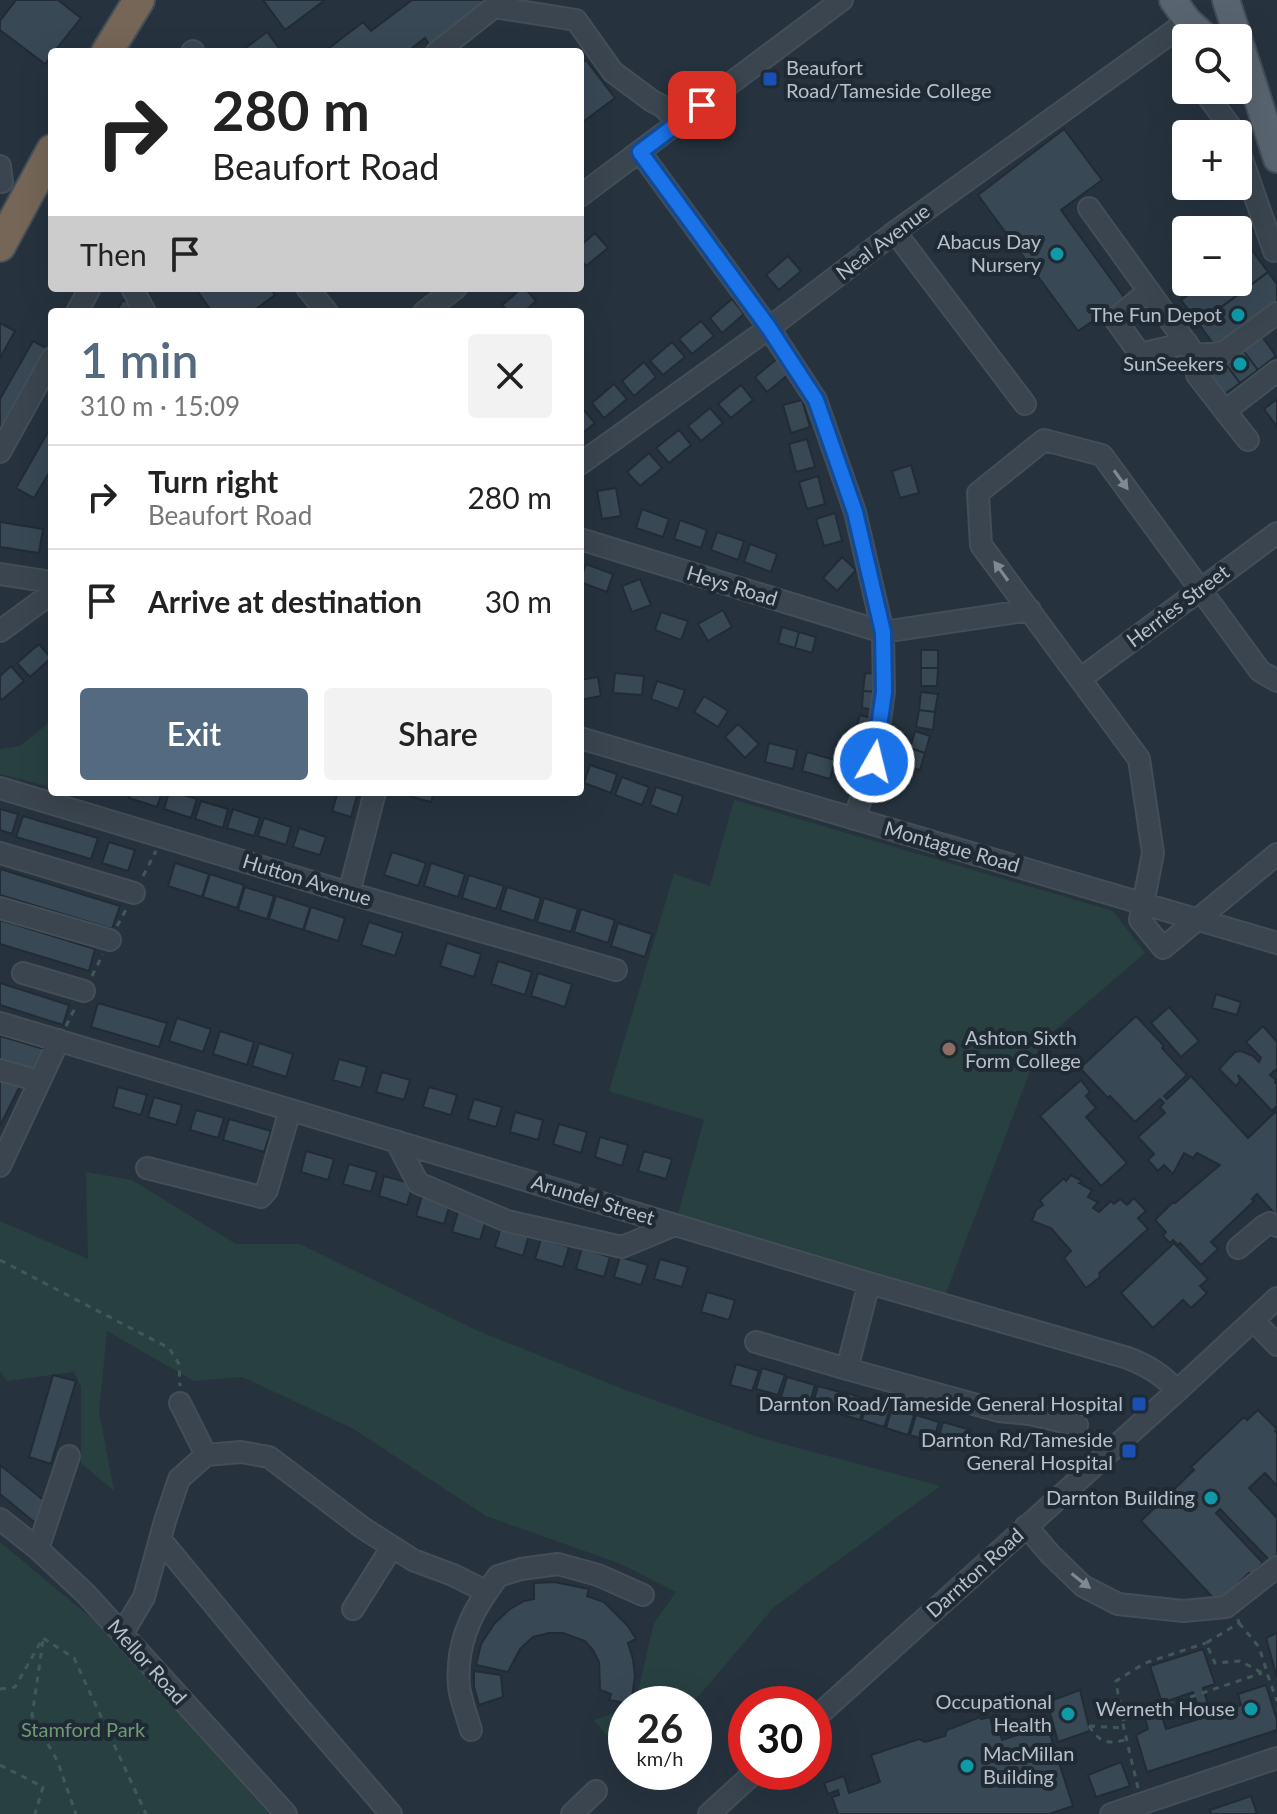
<!DOCTYPE html>
<html lang="en">
<head>
<meta charset="utf-8">
<style>
  body { margin:0; font-family:Lato,sans-serif; background:#f2f2f2; color:#222; height:100vh; display:flex; flex-direction:column; font-size:30px; white-space:nowrap }
  * { box-sizing:border-box; margin:0 }
  p { font-size:26px; color:#767676 }
  .icon { flex:none; width:44px; height:44px; fill:none; stroke:currentColor; stroke-width:2; stroke-linecap:round; stroke-linejoin:round }
  .map { position:relative; flex:1; overflow:hidden }
  .sheet { position:absolute; left:48px; top:308px; width:536px; height:488px; display:flex; flex-direction:column; background:#fff; border-radius:8px; box-shadow:0 8px 32px #0002 }
  .sheet>* { flex:none }
  .guide { position:absolute; left:48px; top:48px; width:536px; height:244px; border-radius:8px; box-shadow:0 8px 32px #0002; background:#fff; color:#222; overflow:hidden }
  .fabs { position:absolute; left:1172px; top:24px; display:grid; gap:16px }
  .fabs a { display:grid; place-items:center; width:80px; height:80px; border-radius:8px; background:#fff; box-shadow:0 8px 32px #0002; font-size:40px }
  .speed { position:absolute; left:608px; top:1686px; display:flex; gap:16px; font-size:40px; font-weight:700; text-align:center }
  .speed>* { display:grid; place-content:center; width:104px; height:104px; border-radius:50%; background:#fff; box-shadow:0 8px 32px #0002; line-height:1 }
  .speed small { font-size:20px; font-weight:400 }
  .speed .limit { border:12px solid #d22; background:#fff; color:#111 }
  .pin { position:absolute; display:grid; place-items:center; width:68px; height:68px; color:#fff; margin:-34px; border-radius:16px; box-shadow:0 4px 12px #0006 }
  .me { position:absolute; width:88px; margin:-44px; rotate:8deg; stroke-linejoin:round; filter:drop-shadow(0 0 6px #0008) }
  .turn { display:flex; align-items:center; gap:28px; height:168px; padding:0 32px; font-size:36px }
  .turn .icon { width:104px; height:104px; stroke-width:2.5 }
  .turn b { display:block; font-size:56px; line-height:68px }
  .then { display:flex; align-items:center; height:76px; padding:0 32px; background:#0003; gap:16px; font-size:30px }
  .round { display:grid; place-items:center; flex:none; width:84px; height:84px; border-radius:8px; background:#f2f2f2 }
  .head { display:flex; align-items:center; justify-content:space-between; height:136px; padding:0 32px }
  h1 { font-size:48px; font-weight:600; line-height:60px; color:#536a81 }
  .primary-button { display:flex; gap:16px; margin-top:auto; padding:16px 32px }
  .primary-button a { flex:1; height:92px; border-radius:8px; background:#536a81; color:#fff; font-size:32px; font-weight:600; line-height:92px; text-align:center }
  .primary-button a+a { background:#f2f2f2; color:#222 }
  ul { padding:0; list-style:none }
  li { display:flex; align-items:center; gap:24px; height:104px; padding:0 32px; border-top:2px solid #e0e0e0 }
  li div { flex:1 }
  li b { display:block; font-size:30px }
  li em { font-style:normal }
  .map>svg:first-child { display:block }
</style>
</head>
<body>
<div class="map">
<svg width="1277" height="1814" viewBox="0 0 1277 1814">
  <rect width="100%" height="100%" fill="#26333f"/>
  <path fill="#284040" d="M52,720v67l-52,-13v-25l20,-3z
    M734,800l379,111 32,42 -104,89 -95,251 -268,-79 26,-94 -95,-29 65,-217 36,12z
    M86,1172l46,8 104,64h64l176,86 147,59 138,49 179,48 -166,121 -82,97h-57l19,-81 22,-31 -55,-28 -135,-48 -134,-88 -110,-51 -48,4 -87,-50 -8,80 15,80 -33,-28v-76l-7,-15 -67,9 -7,-10v-150l88,38z
    M0,1542l102,85 167,187h-269z
    M626,1709v50l-32,-39z"/>
  <path fill="#384855" stroke="#212c36" stroke-width="2" d="M16,0h42l23,18 -27,34h-2v3l-7,9 -45,-34v-9z
    M263,0h62l-40,30z
    M412,0h76l-58,46 -5,-8 -18,14h-8l-2,-2 -3,2h-70l39,-30 8,9z
    M267,32l15,20h-42z
    M586,60l29,38 -35,26v-60z
    M1064,129l38,51 -41,30 63,87 -5,11 -7,6 -13,3 -21,14 -100,-136z
    M595,233l13,15 -22,18 -6,-7v-13z
    M1251,249l17,23 -69,52 -18,-24 25,-18h32v-23z
    M788,256l13,15 -22,19 -13,-15z
    M1268,272l9,12v21l-60,44 -18,-25z
    M195,288h75l5,7 -23,17h-40z
    M522,288h3l11,13 -12,11h-16l-6,-7z
    M732,299l12,15 -22,19 -12,-15z
    M123,300l19,11 -1,1h-25z
    M701,321l13,15 -22,18 -13,-15z
    M0,323l15,8 -15,27z
    M1261,335l15,21 -18,14 -15,-20z
    M33,341l17,9 -50,89v-40z
    M672,342l13,15 -22,18 -13,-14z
    M1243,350l15,20 -18,13 -18,-24 13,-2z
    M777,359l12,15 -22,18 -12,-15z
    M1222,359l18,24 -18,13 -22,-28 11,-7z
    M644,362l12,15 -22,19 -12,-15z
    M614,384l13,15 -23,19 -12,-15z
    M741,385l12,15 -22,18 -13,-14z
    M1277,399v28l-13,-18z
    M802,400l8,27 -19,6 -8,-28z
    M582,408l13,15 -15,12v-25z
    M710,408l13,15 -22,18 -13,-15z
    M52,425v43l-18,30 -18,-10z
    M679,430l12,15 -22,18 -13,-15z
    M807,439l8,28 -19,5 -7,-28z
    M649,453l13,15 -22,18 -13,-14z
    M911,465l8,28 -19,5 -8,-27z
    M818,476l7,28 -18,5 -8,-27z
    M616,488l5,28 -19,3 -5,-28z
    M642,509l27,10 -6,18 -27,-9z
    M835,513l7,28 -18,5 -8,-27z
    M680,520l27,10 -6,18 -27,-9z
    M0,522l43,7 -4,24 -39,-6z
    M717,532l27,9 -6,19 -27,-10z
    M750,544l27,10 -6,18 -27,-10z
    M842,557l14,13 -19,21 -14,-13z
    M586,564l27,10 -6,18 -27,-10z
    M640,579l11,26 -19,7 -10,-26z
    M723,610l9,17 -24,14 -10,-17z
    M661,612l27,9 -7,19 -26,-10z
    M782,627l17,5 -4,16 -17,-5z
    M799,632l17,5 -4,16 -17,-5z
    M39,644l12,14 -21,19 -13,-14z
    M921,650h17v18h-17z
    M11,666l13,15 -22,19 -2,-3v-21z
    M921,668h17l-1,18h-16z
    M615,673l29,3 -2,19 -29,-2z
    M865,673l16,1 -2,18 -16,-1z
    M598,677l3,19 -21,4v-20z
    M657,681l28,9 -7,19 -27,-10z
    M863,691l16,1 -1,18 -16,-2z
    M921,692l17,2 -3,18 -16,-2z
    M704,696l24,15 -10,16 -24,-15z
    M919,710l16,2 -2,18 -17,-3z
    M860,715l15,4 -5,17 -15,-4z
    M738,724l21,20 -14,14 -20,-21z
    M915,731l15,5 -5,17 -15,-5z
    M855,732l15,4 -5,18 -15,-5z
    M769,743l28,7 -4,19 -28,-7z
    M910,748l15,5 -5,17 -16,-5z
    M807,752l28,8 -5,19 -28,-8z
    M590,765l27,9 -6,19 -27,-10z
    M622,777l27,10 -7,18 -27,-10z
    M656,787l27,9 -6,19 -27,-10z
    M131,792h31l-5,15 -28,-9z
    M169,792h6l22,7 -6,19 -27,-9z
    M338,792h20l-7,25 -19,-6z
    M414,792h20l-3,10 -19,-5z
    M201,801l27,8 -5,19 -28,-9z
    M0,809l18,5 -6,20 -12,-4z
    M233,809l27,9 -6,18 -27,-8z
    M23,816l75,22 -7,21 -75,-22z
    M264,818l27,9 -5,18 -28,-9z
    M299,828l27,9 -6,18 -27,-8z
    M109,842l26,8 -7,21 -26,-8z
    M392,852l34,11 -8,23 -34,-11z
    M175,863l34,11 -7,23 -34,-11z
    M431,863l34,11 -7,23 -34,-11z
    M0,869l120,37 -8,23 -112,-34z
    M210,874l34,11 -7,23 -34,-11z
    M469,875l35,11 -8,23 -34,-11z
    M245,887l29,9 -7,23 -29,-9z
    M507,887l34,11 -7,23 -34,-11z
    M276,896l34,11 -7,23 -34,-11z
    M544,898l34,11 -7,23 -34,-10z
    M311,907l34,11 -7,23 -34,-11z
    M581,909l34,11 -7,23 -34,-11z
    M0,920l95,29 -6,22 -89,-27z
    M369,922l34,11 -8,23 -34,-11z
    M618,923l34,11 -7,23 -34,-11z
    M447,943l34,11 -7,23 -34,-11z
    M498,961l34,11 -7,23 -34,-11z
    M538,973l34,11 -7,23 -34,-11z
    M0,983l69,22 -6,20 -63,-20z
    M1216,994l25,8 -4,13 -25,-7z
    M98,1003l69,20 -8,24 -68,-20z
    M1169,1007l30,34 -18,16 -30,-34z
    M1136,1016l28,30 -2,2 25,27 -23,21 3,3 24,-23 57,62 29,-28v106l-20,-22 -5,5 2,2 -43,41 7,7 -17,16 -21,-22 -2,2 -5,-5 -3,3 -7,-7 3,-4 -11,-12 18,-18 2,1 45,-38 -23,-12 -4,5 -9,-5 -11,21 -9,-9 -6,6 -10,-11 6,-6 -16,-17 27,-24 -5,-6 4,-4 -4,-4 -25,23 -25,-26 -2,2 -28,-30z
    M177,1018l34,11 -8,23 -34,-11z
    M1263,1026l14,16v30l-2,-2 -5,5 6,5 -1,2 2,3v21l-5,5 -34,-36 2,6 -4,5 -17,-17 16,-17 6,-1 12,5 6,6 2,-4 -15,-16z
    M220,1031l34,11 -7,23 -34,-11z
    M0,1036l47,14 -7,21 -40,-11z
    M259,1043l34,11 -7,23 -34,-11z
    M339,1059l28,8 -6,21 -28,-8z
    M382,1072l28,8 -6,20 -28,-8z
    M0,1077l21,7 -21,42z
    M1081,1080l9,12 -4,4 10,12 -10,9 41,46 -26,23 -61,-70z
    M118,1087l29,8 -6,20 -28,-8z
    M429,1087l28,8 -6,20 -28,-8z
    M154,1097l28,8 -6,20 -28,-8z
    M474,1099l28,8 -6,20 -28,-8z
    M196,1110l28,8 -6,20 -28,-8z
    M515,1112l28,8 -5,20 -28,-8z
    M229,1119l42,12 -7,21 -41,-12z
    M559,1124l28,8 -6,21 -28,-9z
    M600,1137l28,8 -6,21 -27,-9z
    M306,1151l28,8 -6,21 -27,-8z
    M644,1151l28,8 -6,20 -28,-8z
    M349,1164l28,8 -6,20 -28,-8z
    M1071,1175l11,6 -3,2 13,7 -4,7 10,5 -5,6 6,4 12,-11 3,3 6,-5 7,6 7,-7 12,13 -8,7 10,11 -49,44 1,4 -14,11 -22,-30 7,-7 -20,-23 -19,-7 4,-11 7,-5 -3,-5 24,-22 2,3z
    M384,1176l29,8 -6,21 -28,-9z
    M422,1196l28,8 -6,20 -28,-8z
    M458,1212l28,8 -6,20 -28,-8z
    M501,1227l28,8 -6,21 -28,-9z
    M541,1239l28,8 -6,20 -28,-8z
    M1174,1243l34,36 -8,7 7,7 -16,15 -8,-8 -30,28 -32,-35z
    M582,1248l28,9 -6,20 -28,-8z
    M620,1257l28,8 -7,20 -27,-8z
    M660,1259l28,8 -6,20 -28,-8z
    M707,1292l28,8 -6,20 -28,-8z
    M736,1364l23,7 -7,20 -22,-6z
    M762,1368l23,7 -7,20 -22,-6z
    M53,1375l23,6 -25,83 -22,-7z
    M787,1377l28,8 -6,20 -28,-8z
    M818,1386l22,6 -6,21 -22,-7z
    M843,1392l23,7 -6,21 -23,-7z
    M868,1400l23,6 -7,21 -22,-7z
    M892,1408l22,7 -6,20 -22,-7z
    M1258,1410l19,19 -2,2 2,2v53l-12,-13 -16,15 28,30v43l-3,4 -54,-56 -4,4 47,50 -12,12 -2,-2 -31,30 -77,-82 53,-51 -3,-3 53,-50 3,3z
    M916,1415l23,7 -6,20 -23,-7z
    M943,1422l28,8 -6,21 -28,-8z
    M0,1465l46,37 -7,24 -39,-32z
    M554,1582l35,7 -2,7 17,6 24,24 8,13 -8,4 5,16 2,17 -4,28 -22,-4 2,-6 -11,-4 -1,-28 -6,-12 -8,-9 -22,-8h-14l-16,4 -13,12 -12,23 -32,-7 5,-21 13,-20 16,-15 14,-8 10,-2v-16z
    M1277,1633v45l-11,-40z
    M1203,1649l12,35 -12,4 8,26 30,-9 -3,-11 28,-9 11,35v10l-130,42 -11,-37 12,-6 -3,-11 16,-5 5,16 36,-11 -9,-26 -31,11 -12,-37z
    M474,1671l27,4 2,22 -24,8 -5,-18z
    M1080,1690l10,41 -32,11 -11,-40z
    M980,1717l1,2 9,-2 3,11 5,-1 4,13 45,-15 26,81 -24,8h-211l-6,-17 7,-2 -1,-5 -10,4 -4,-11 20,-7 5,17 31,-11 -9,-27 48,-16 6,3 20,-6 2,-6z
    M1121,1762l9,24 -34,11 -8,-22z
    M1251,1796l6,18h-46l-1,-4z"/>
  <g fill="none" stroke-linecap="round" stroke-linejoin="round">
    <defs>
      <path id="minor" d="M192,52l1,-1
        M437,52l57,-45 82,13 37,52 39,29 10,5 17,17
        M1203,90l27,36 3,8
        M1238,148l36,103 3,-1
        M640,152l129,176 47,72 39,112 28,120 1,60 -10,70 -20,57
        M0,166l2,16
        M580,196l262,-196
        M1089,208l106,147 28,-2 54,-40
        M895,232l130,172
        M132,288l13,24
        M307,288l20,24
        M1149,291l-34,28 25,35 47,-11
        M77,312l13,-24
        M424,312l32,-24
        M1197,375l28,36
        M1248,440l-23,-29 52,-40
        M0,452l52,-94
        M580,464l189,-136 126,-96 293,-211
        M580,539l303,93 147,-22
        M0,574l52,8
        M0,631l52,-38
        M1080,679l197,-146
        M1277,681l-17,-10 -158,-216 -58,-15 -66,53 3,52 158,214 14,94 -13,67 23,28 114,-94
        M580,738l697,205
        M0,788l349,105 267,77
        M0,853l134,40
        M349,893l26,-101
        M0,908l110,32
        M23,973l61,18
        M0,1023l869,260 259,75c20,8 35,17 49,33
        M0,1070l39,11
        M396,1141l22,42 89,38 115,26 53,-22
        M0,1166l59,-126
        M147,1168l114,29 6,-7 23,-80
        M1238,1248l26,-22 6,-3 7,3
        M869,1283l-22,86 152,42 31,3 47,11
        M1254,1321l23,24
        M756,1342l91,27
        M180,1403l26,52
        M0,1519l38,30 48,45 200,220
        M1026,1526l24,28 33,32 35,18 65,7 43,-4 51,-40
        M160,1539l137,166 94,109
        M38,1549l31,-93
        M353,1609l39,-62
        M122,1634l22,-37 21,-76 14,-42 27,-24 35,-3 28,5 94,71 50,32 40,15 34,17 11,-16 23,-7 37,-5 40,11 45,20
        M814,1719l363,-328 100,-93
        M471,1730c-4,-14 -10,-29 -12,-43 -3,-34 8,-67 28,-95
        M572,1814l24,-23
        M709,1814l46,-42
        M1111,1814l166,-56"/>
      <path id="major" d="M1173,0l15,21 19,17
        M1226,0l51,159"/>
      <path id="highway" d="M107,52l32,-52
        M0,246l52,-96"/>
    </defs>
    <use href="#minor" stroke="#434e58" stroke-width="24"/>
    <use href="#major" stroke="#434e58" stroke-width="30"/>
    <use href="#highway" stroke="#45505a" stroke-width="34"/>
    <path stroke="#415858" stroke-width="3" stroke-dasharray="6 6" stroke-linecap="butt" d="M143,876l13,-25
      M117,926l10,-18
      M92,976l11,-22
      M66,1026l9,-18
      M0,1260l169,88 10,16 1,22
      M1238,1619l1,4 -33,20 9,20 25,-2 28,15 9,25
      M1239,1623l20,24 9,28
      M43,1641l-11,75 25,44 19,54
      M0,1689l15,-2 28,-49 31,20 72,156
      M1122,1720l140,-47
      M1089,1726c11,17 19,19 39,13
      M1089,1726l35,2
      M0,1765l43,22 -8,27
      M1138,1788l-16,-68 -6,-39 29,-18 61,-20"/>
    <use href="#minor" stroke="#3a454f" stroke-width="20"/>
    <use href="#major" stroke="#58646f" stroke-width="26"/>
    <use href="#highway" stroke="#756657" stroke-width="30"/>
  </g>
  <defs><path id="oneway-solid" d="M-6-.8H1V-3.2L6.5 0L1 3.2V.8H-6Z" transform="scale(2)"/></defs>
  <g fill="#7e8993">
    <use href="#oneway-solid" transform="translate(1121 480) rotate(54)"/>
    <use href="#oneway-solid" transform="translate(1001 571) rotate(-126)"/>
    <use href="#oneway-solid" transform="translate(1081 1581) rotate(38)"/>
  </g>
  <g fill="none" stroke-linecap="round" stroke-linejoin="round">
    <defs>
      <path id="route" d="M702,105l-62,47 129,176 47,72 39,112 28,120 1,60 -10,70"/>
    </defs>
    <use href="#route" stroke="#114b97" stroke-width="20"/>
    <use href="#route" stroke="#1a73e8" stroke-width="14"/>
  </g>
  <g fill="#1a4fb4" stroke="#1f2a35" stroke-width="3">
    <rect x="762" y="71" width="16" height="16" rx="4"/>
    <rect x="1131" y="1396" width="16" height="16" rx="4"/>
    <rect x="1121" y="1443" width="16" height="16" rx="4"/>
  </g>
  <g fill="#0f9aa8" stroke="#1f2a35" stroke-width="3">
    <circle cx="1057" cy="254" r="8"/>
    <circle cx="1238" cy="315" r="8"/>
    <circle cx="1240" cy="364" r="8"/>
    <circle cx="1211" cy="1498" r="8"/>
    <circle cx="1251" cy="1709" r="8"/>
    <circle cx="1068" cy="1714" r="8"/>
    <circle cx="967" cy="1766" r="8"/>
  </g>
  <circle fill="#8d6e63" stroke="#1f2a35" stroke-width="3" cx="949" cy="1049" r="8"/>
  <g text-anchor="middle" stroke-width="8" stroke-linejoin="round" paint-order="stroke">
    <g font-size="20" fill="#b6c0ca" stroke="#1f2a35" text-anchor="end">
      <text x="786" y="75" text-anchor="start">Beaufort<tspan x="786" dy="23">Road/Tameside College</tspan></text>
      <text x="1041" y="249">Abacus Day<tspan x="1041" dy="23">Nursery</tspan></text>
      <text x="1222" y="322">The Fun Depot</text>
      <text x="1224" y="371">SunSeekers</text>
      <text x="965" y="1045" text-anchor="start">Ashton Sixth<tspan x="965" dy="23">Form College</tspan></text>
      <text x="1123" y="1411">Darnton Road/Tameside General Hospital</text>
      <text x="1113" y="1447">Darnton Rd/Tameside<tspan x="1113" dy="23">General Hospital</tspan></text>
      <text x="1195" y="1505">Darnton Building</text>
      <text x="1052" y="1709">Occupational<tspan x="1052" dy="23">Health</tspan></text>
      <text x="1235" y="1716">Werneth House</text>
      <text x="983" y="1761" text-anchor="start">MacMillan<tspan x="983" dy="23">Building</tspan></text>
    </g>
    <g font-size="20" fill="#b6c0ca" stroke="#1f2a35">
      <text transform="translate(883 242) rotate(-37)" y="7">Neal Avenue</text>
      <text transform="translate(732 586) rotate(17)" y="7">Heys Road</text>
      <text transform="translate(1178 606) rotate(-37)" y="7">Herries Street</text>
      <text transform="translate(952 847) rotate(16)" y="7">Montague Road</text>
      <text transform="translate(307 880) rotate(17)" y="7">Hutton Avenue</text>
      <text transform="translate(593 1200) rotate(17)" y="7">Arundel Street</text>
      <text transform="translate(975 1573) rotate(-42)" y="7">Darnton Road</text>
      <text transform="translate(147 1662) rotate(48)" y="7">Mellor Road</text>
    </g>
    <g font-size="20" fill="#6e9a73" stroke="#1f2a35">
      <text x="83" y="1737">Stamford Park</text>
    </g>
  </g>
</svg>
<div class="fabs">
<a><svg class="icon" aria-label="search" viewBox="0 0 24 24"><circle cx="10" cy="10" r="6"/><path d="M15 15l6 6"/></svg></a>
<a>+</a>
<a>−</a>
</div>
<div class="speed"><div>26<small>km/h</small></div><div class="limit">30</div></div>
<div class="pin" style="left:702px;top:105px;background:#d93025"><svg class="icon" aria-label="arrive" viewBox="0 0 24 24"><path d="M6 21V4h12l-3 4 3 4H6"/></svg></div>
<svg class="me" style="left:874px;top:762px" viewBox="-20 -20 40 40"><circle r="17" fill="#1a73e8" stroke="#fff" stroke-width="3"/><path d="M0-11L8 9 0 5-8 9z" fill="#fff"/></svg>
<div class="guide">
<div class="turn"><svg class="icon" aria-label="right" viewBox="0 0 24 24"><path d="M7 20v-9h11M14 6l5 5-5 5"/></svg><div><b>280 m</b>Beaufort Road</div></div>
<div class="then">Then<svg class="icon" aria-label="arrive" viewBox="0 0 24 24"><path d="M6 21V4h12l-3 4 3 4H6"/></svg></div>
</div>
<section class="sheet">
<div class="head"><div><h1>1 min</h1><p>310 m · 15:09</p></div><a class="round"><svg class="icon" aria-label="close" viewBox="0 0 24 24"><path d="M6 6l12 12M18 6L6 18"/></svg></a></div>
<ul>
<li><svg class="icon" aria-label="right" viewBox="0 0 24 24"><path d="M7 20v-9h11M14 6l5 5-5 5"/></svg><div><b>Turn right</b><p>Beaufort Road</p></div><em>280 m</em></li>
<li><svg class="icon" aria-label="arrive" viewBox="0 0 24 24"><path d="M6 21V4h12l-3 4 3 4H6"/></svg><div><b>Arrive at destination</b></div><em>30 m</em></li>
</ul>
<div class="primary-button"><a>Exit</a><a>Share</a></div>
</section>
</div>
</body>
</html>
